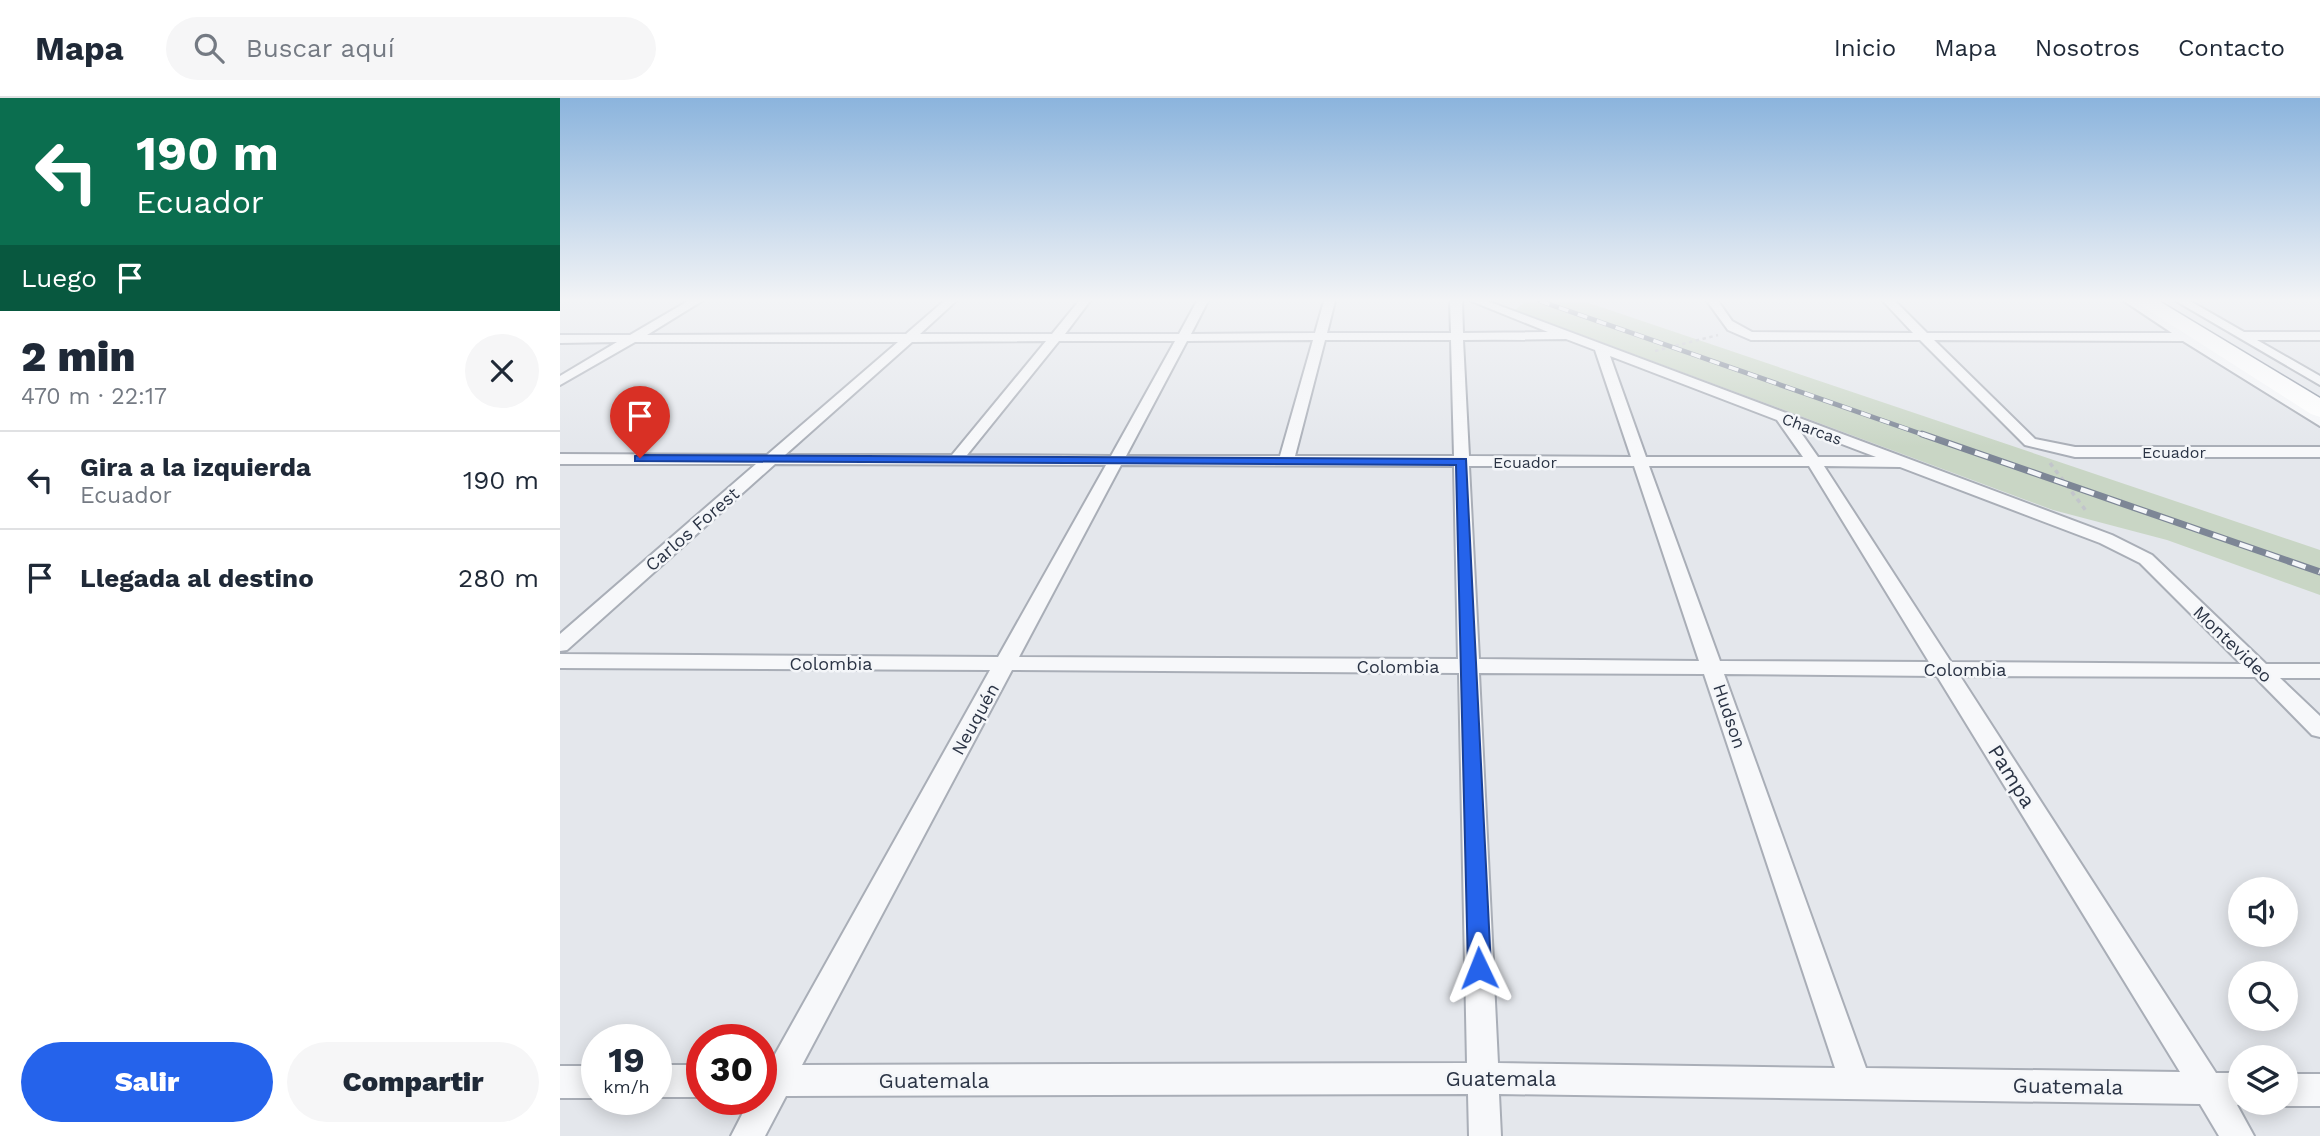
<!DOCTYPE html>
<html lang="es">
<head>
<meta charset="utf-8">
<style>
	:root { --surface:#fff; --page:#f6f6f7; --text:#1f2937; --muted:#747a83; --line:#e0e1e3; --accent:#2563eb }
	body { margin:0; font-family:"Work Sans",sans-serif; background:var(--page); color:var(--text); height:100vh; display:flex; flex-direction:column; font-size:26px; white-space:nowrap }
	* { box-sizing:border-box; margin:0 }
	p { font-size:23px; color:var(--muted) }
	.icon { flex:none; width:38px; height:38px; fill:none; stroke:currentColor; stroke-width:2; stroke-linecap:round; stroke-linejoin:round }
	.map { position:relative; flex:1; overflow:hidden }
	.panel { display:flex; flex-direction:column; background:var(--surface); width:560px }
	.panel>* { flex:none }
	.banner { background:#0b6e4f; color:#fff; overflow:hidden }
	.buttons { position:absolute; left:1668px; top:779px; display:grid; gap:14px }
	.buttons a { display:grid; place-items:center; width:70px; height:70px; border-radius:50%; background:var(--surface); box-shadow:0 4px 18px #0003; font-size:35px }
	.speed { position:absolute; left:21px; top:926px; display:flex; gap:14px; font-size:35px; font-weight:700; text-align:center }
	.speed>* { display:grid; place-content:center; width:91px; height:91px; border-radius:50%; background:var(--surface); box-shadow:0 4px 18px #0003; line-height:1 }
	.speed small { font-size:18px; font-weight:400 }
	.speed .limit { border:10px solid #d22; background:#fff; color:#111 }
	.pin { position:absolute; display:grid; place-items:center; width:60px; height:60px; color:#fff; margin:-72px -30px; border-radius:50% 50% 50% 0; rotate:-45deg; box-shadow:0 0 7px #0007 }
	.pin .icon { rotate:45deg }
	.me { position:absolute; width:77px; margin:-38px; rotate:358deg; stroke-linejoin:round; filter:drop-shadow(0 0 5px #0008) }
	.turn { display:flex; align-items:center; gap:24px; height:147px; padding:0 21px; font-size:32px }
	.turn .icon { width:91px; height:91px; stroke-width:2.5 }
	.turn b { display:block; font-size:49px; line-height:60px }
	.then { display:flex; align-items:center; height:66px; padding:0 21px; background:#0003; gap:14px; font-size:26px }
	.round { display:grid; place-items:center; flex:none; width:74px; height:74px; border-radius:37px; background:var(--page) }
	.headline { display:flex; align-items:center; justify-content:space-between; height:119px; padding:0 21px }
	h1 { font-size:42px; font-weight:800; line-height:52px }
	.cta { display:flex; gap:14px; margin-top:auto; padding:14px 21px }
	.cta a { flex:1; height:80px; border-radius:42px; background:var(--accent); color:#fff; font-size:28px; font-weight:800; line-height:80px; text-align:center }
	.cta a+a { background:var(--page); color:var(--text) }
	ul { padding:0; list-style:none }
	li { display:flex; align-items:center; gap:21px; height:98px; padding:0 21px; border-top:2px solid var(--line) }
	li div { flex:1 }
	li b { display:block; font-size:26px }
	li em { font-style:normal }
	header { display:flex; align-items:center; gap:42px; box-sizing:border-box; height:98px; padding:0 35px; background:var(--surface); border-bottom:2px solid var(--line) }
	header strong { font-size:33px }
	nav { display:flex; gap:38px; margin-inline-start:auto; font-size:24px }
	.search { width:490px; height:63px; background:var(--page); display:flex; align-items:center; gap:18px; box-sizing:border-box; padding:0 24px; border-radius:38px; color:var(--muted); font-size:26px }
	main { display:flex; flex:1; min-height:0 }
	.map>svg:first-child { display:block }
</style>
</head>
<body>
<header>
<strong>Mapa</strong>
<div class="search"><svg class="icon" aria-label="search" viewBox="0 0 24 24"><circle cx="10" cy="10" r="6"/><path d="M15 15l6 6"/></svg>Buscar aquí</div>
<nav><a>Inicio</a><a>Mapa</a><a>Nosotros</a><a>Contacto</a></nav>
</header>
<main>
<section class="panel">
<div class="banner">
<div class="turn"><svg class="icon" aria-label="left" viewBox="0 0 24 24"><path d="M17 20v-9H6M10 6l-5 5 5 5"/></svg><div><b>190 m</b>Ecuador</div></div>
<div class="then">Luego<svg class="icon" aria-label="arrive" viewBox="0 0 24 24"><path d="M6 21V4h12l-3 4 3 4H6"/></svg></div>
</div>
<div class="headline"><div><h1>2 min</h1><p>470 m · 22:17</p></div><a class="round"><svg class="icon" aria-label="close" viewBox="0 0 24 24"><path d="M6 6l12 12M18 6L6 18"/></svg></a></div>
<ul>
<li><svg class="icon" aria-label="left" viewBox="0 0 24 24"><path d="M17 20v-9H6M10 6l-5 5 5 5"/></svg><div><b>Gira a la izquierda</b><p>Ecuador</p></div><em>190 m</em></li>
<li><svg class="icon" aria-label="arrive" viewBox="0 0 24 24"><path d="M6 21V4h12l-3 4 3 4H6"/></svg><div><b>Llegada al destino</b></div><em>280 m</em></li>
</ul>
<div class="cta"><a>Salir</a><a>Compartir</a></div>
</section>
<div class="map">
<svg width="1760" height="1038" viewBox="0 0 1760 1038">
	<rect width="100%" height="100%" fill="#e4e7ec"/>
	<path fill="#c9d6c5" d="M 966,203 L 1023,203 L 1760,452 L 1760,497 L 1607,442 L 1493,412 L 955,212 Z"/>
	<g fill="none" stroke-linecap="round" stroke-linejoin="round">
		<g stroke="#a9aeb7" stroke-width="4">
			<path id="minor" d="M 128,203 L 142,203 L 87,237 L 346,236 L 384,203 L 396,203 L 360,236 L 492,236 L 519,203 L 530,203 L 505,236 L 619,236 L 637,203 L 648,203 L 631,236 L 755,235 L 764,203 L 775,203 L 767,235 L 891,235 L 890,203 L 902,203 L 903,235 L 988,234 L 911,203 L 927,203 L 1552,437 L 1592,457 L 1706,566 L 1760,566 L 1760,580 L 1720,580 L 1760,618 L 1760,639 L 1752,637 L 1695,579 L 1400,578 L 1656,975 L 1680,975 L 1680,1004 L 1685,1004 L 1677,1007 L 1694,1038 L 1659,1038 L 1640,1006 L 939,996 L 941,1038 L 909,1038 L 908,996 L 226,998 L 205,1038 L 171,1038 L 190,1001 L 201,1001 L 201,967 L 209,967 L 430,572 L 0,570 L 0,556 L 438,559 L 546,367 L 215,366 L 7,552 L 0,553 L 0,536 L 196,366 L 0,366 L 0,356 L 207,357 L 338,244 L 75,244 L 0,287 L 0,278 L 57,244 L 0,245 L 0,237 L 70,237 ZM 1006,241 L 1035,252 L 1071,359 L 909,358 L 903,242 ZM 753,242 L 720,358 L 566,358 L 627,243 ZM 765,242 L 891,242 L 894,358 L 735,358 ZM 486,243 L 392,357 L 225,357 L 352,244 ZM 499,243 L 615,243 L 551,358 L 407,357 ZM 1050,258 L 1217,322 L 1243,359 L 1086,359 ZM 1237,329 L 1316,359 L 1258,359 ZM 561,367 L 894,368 L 898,561 L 459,559 ZM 909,368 L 1074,368 L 1139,563 L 919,561 ZM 1089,368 L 1249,368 L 1369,564 L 1160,563 ZM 1264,368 L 1340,369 L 1540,445 L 1580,465 L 1681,566 L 1391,564 ZM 452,572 L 899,575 L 907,965 L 242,967 ZM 919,575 L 1144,576 L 1275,970 L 938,965 ZM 1164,576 L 1377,578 L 1620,974 L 1306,970 Z
				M 1147,203 L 1158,203 L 1172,223 L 1192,234 L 1353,235 L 1323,203 L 1335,203 L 1367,235 L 1612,235 L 1564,203 L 1577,203 L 1760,318 L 1760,328 L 1623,243 L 1374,242 L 1475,341 L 1515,349 L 1760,349 L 1760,359 L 1515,359 L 1465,347 L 1360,242 L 1191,242 L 1168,232 Z
				M 1616,203 L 1630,203 L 1684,234 L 1760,234 L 1760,242 L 1697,242 L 1760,278 L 1760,287 Z
				M 96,967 L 142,967 L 142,999 L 96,999 Z
				M 0,968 L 37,968 L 37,1000 L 0,1000 Z
				M 1726,976 L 1760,976 L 1760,1008 L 1726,1008 L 1718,1004 L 1726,1004 Z"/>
		</g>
		<g stroke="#8b94a3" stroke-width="3">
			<path id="motorway" d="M 1574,203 L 1599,203 L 1760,300 L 1760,319 L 1751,316 Z"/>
		</g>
		<path stroke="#c2c5cb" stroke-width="2.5" stroke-dasharray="3.5 3.5" stroke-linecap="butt" d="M 1095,253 L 1158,237"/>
		<path stroke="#c2c5cb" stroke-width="3.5" stroke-dasharray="4.5 4.5" stroke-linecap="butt" d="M 1490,365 L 1527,414"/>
		<use href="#minor" fill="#f7f8fa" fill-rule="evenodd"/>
		<use href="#motorway" fill="#fff" fill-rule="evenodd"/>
		<g stroke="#7d8696" stroke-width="5">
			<path id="rail-far1" d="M 980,203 L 1367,338"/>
		</g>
		<g stroke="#7d8696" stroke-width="7">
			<path id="rail" d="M 1362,336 L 1760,474"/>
		</g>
		<use href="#rail-far1" stroke="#f4f6f9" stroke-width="3.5" stroke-dasharray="10" stroke-linecap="butt"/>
		<use href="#rail" stroke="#f4f6f9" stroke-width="4.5" stroke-dasharray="14" stroke-linecap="butt"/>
	</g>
	<linearGradient id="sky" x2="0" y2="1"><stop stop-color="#8bb4dd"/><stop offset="0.58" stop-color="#f3f4f6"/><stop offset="1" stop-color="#f3f4f6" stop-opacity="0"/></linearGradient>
	<rect width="1760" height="349" fill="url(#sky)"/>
	<path fill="#2563eb" stroke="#184099" stroke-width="2" d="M 80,357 L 906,361 L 931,870 L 928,878 L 919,881 L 911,878 L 908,870 L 896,367 L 75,363 L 75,358 Z"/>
	<g text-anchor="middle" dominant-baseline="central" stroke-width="5" stroke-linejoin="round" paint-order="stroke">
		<g font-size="16" fill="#2b3445" stroke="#f4f6f9">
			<text transform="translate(1252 331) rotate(21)">Charcas</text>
			<text x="1614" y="354">Ecuador</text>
			<text x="965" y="364">Ecuador</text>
		</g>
		<g font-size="18" fill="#2b3445" stroke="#f4f6f9">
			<text transform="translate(132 431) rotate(-41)">Carlos Forest</text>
			<text transform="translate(1673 546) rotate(44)">Montevideo</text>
			<text x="271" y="565">Colombia</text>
			<text x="838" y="568">Colombia</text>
			<text x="1405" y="571">Colombia</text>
			<text transform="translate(1170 618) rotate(71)">Hudson</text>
			<text transform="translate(415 621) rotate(-61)">Neuquén</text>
		</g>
		<g font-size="21" fill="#2b3445" stroke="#f4f6f9">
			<text transform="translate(1452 678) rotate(58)">Pampa</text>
			<text x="941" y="980">Guatemala</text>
			<text x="374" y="982">Guatemala</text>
			<text transform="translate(1508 988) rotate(1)">Guatemala</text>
		</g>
	</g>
</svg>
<div class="buttons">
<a><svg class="icon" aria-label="sound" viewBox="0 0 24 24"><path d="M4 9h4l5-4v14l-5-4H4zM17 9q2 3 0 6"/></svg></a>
<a><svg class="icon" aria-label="search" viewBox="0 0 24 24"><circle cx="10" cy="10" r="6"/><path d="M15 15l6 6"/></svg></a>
<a><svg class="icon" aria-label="layers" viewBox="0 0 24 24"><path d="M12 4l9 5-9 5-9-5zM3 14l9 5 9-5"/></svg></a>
</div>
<div class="speed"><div>19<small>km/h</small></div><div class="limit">30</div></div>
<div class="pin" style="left:80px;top:360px;background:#d93025"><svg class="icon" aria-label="arrive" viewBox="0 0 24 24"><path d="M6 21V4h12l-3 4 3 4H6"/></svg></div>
<svg class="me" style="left:919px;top:870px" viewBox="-20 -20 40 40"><path d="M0-17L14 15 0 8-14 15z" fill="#2563eb" stroke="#fff" stroke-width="4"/></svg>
</div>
</main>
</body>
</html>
